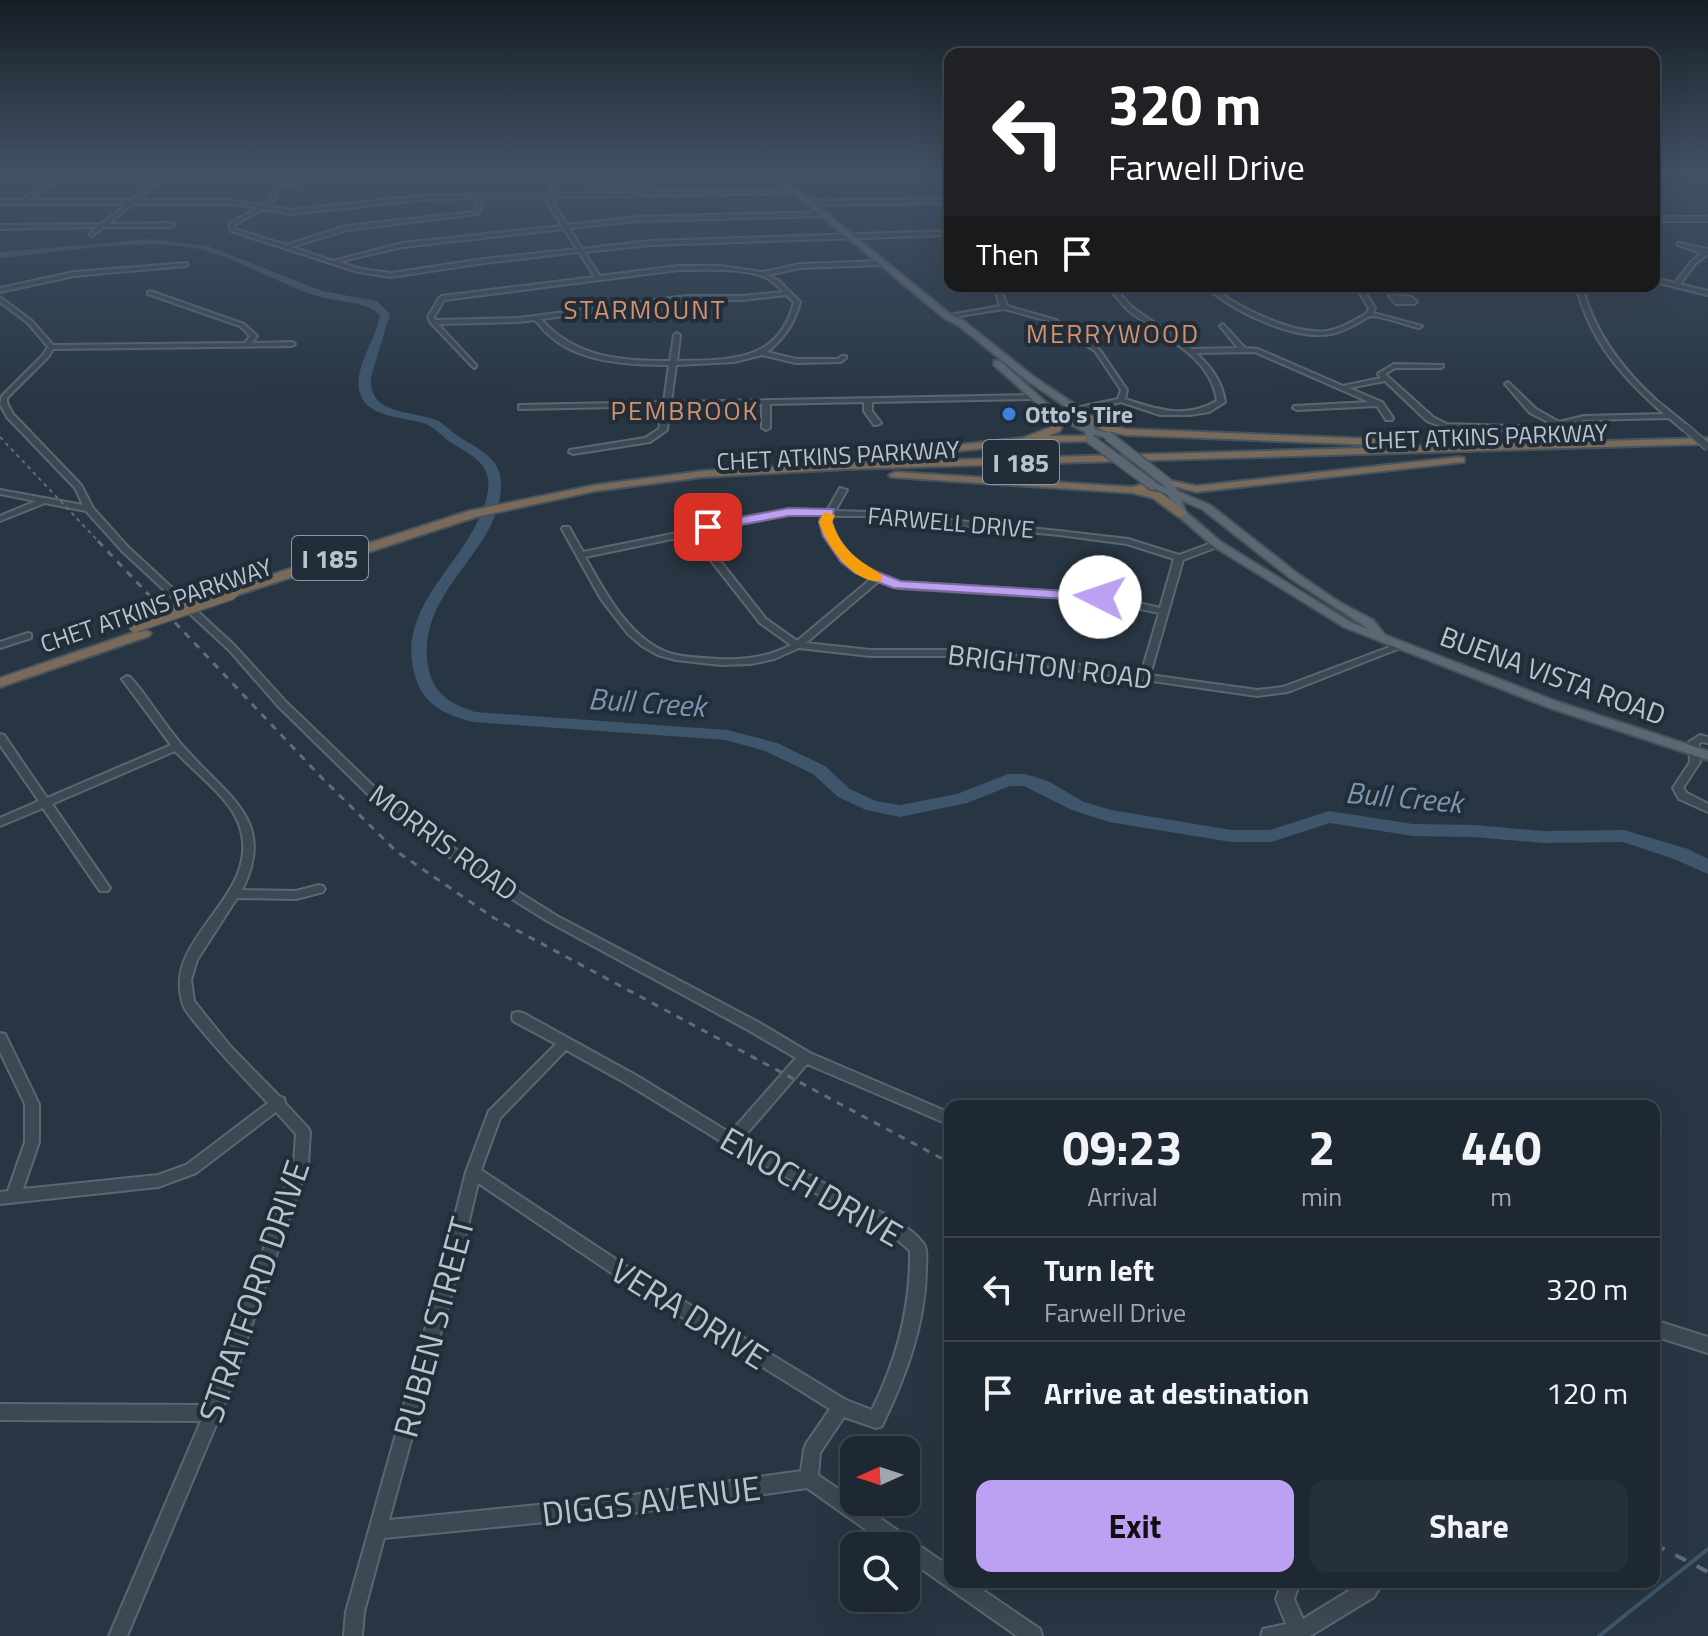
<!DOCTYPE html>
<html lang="en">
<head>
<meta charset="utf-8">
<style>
	:root { --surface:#1e2832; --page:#26303a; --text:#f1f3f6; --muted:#a1a6ac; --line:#3c444d; --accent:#bca0f2 }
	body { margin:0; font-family:"Titillium Web",sans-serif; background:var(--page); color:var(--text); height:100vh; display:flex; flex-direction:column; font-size:30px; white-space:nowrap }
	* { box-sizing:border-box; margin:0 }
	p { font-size:26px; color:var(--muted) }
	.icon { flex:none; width:44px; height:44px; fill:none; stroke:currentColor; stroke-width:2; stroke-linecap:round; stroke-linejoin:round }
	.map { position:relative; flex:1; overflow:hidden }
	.side { position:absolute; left:944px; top:1100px; width:716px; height:488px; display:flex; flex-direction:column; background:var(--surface); border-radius:16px; box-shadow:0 8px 32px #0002,0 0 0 2px var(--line) }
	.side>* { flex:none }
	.top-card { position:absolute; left:944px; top:48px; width:716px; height:244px; border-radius:16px; box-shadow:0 8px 32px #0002,0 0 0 2px var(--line); background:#202124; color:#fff; overflow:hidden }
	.needle { width:52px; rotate:267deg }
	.buttons { position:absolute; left:840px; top:1436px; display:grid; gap:16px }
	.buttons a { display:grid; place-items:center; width:80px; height:80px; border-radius:16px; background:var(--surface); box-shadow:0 8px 32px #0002,0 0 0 2px var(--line); font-size:40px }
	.pin { position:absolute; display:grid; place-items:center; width:68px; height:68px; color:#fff; margin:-34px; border-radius:16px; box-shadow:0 4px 12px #0006 }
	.me { position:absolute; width:88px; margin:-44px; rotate:274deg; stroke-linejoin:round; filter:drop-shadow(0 0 6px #0008) }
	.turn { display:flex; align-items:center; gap:28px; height:168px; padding:0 32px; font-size:36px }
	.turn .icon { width:104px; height:104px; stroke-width:2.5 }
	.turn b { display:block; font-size:56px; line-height:68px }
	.then { display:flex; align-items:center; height:76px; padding:0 32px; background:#0003; gap:16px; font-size:30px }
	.eta { display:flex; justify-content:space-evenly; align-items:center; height:136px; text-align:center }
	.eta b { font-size:48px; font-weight:700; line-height:56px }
	.primary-button { display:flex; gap:16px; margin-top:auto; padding:16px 32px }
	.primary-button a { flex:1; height:92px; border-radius:16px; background:var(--accent); color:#111; font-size:32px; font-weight:700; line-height:92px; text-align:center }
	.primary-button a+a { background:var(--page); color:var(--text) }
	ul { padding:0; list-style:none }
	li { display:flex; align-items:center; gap:24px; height:104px; padding:0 32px; border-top:2px solid var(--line) }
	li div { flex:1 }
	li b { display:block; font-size:30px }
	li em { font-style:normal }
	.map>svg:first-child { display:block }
</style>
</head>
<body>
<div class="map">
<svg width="1708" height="1636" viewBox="0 0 1708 1636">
	<rect width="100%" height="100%" fill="#283643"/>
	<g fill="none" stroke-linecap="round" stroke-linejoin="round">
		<path stroke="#3e556c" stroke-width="4" d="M 1599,1636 L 1708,1549"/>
		<path fill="#3e556c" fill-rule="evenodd" d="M 150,239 L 208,246 L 322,291 L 377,301 L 390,314 L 371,377 C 368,414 407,410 433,419 C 443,422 449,430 458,436 C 476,448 501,457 501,483 C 503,548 422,586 427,658 C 430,691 446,702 475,712 L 727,730 L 777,743 L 825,766 L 850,789 L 876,801 L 900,805 L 957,794 L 1008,774 L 1025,774 L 1048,781 L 1084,802 L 1111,810 L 1231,830 L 1270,830 L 1329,811 L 1413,824 L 1474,825 L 1543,831 L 1624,830 L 1688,849 L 1708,859 L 1708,874 L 1674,859 L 1623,842 L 1543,843 L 1474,837 L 1413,836 L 1330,823 L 1271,842 L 1231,842 L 1109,822 L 1072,810 L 1024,786 L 1010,786 L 967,803 L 900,817 L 866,810 L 838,797 L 813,774 L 765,751 L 726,740 L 473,722 C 446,715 423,705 415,676 C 393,600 477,559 488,490 C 492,463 469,454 450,442 C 442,436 435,428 426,424 C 404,416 365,419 359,390 C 355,366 376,339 380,315 C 362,299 338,303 317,296 C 278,284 242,260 202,250 C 145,236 60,253 0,258 L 0,252 Z"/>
		<g stroke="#5b6670" stroke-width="4">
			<path id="minor" d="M 62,173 L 68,173 L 28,200 L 131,200 L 164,173 L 170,173 L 137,200 L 231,200 L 261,206 L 270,197 L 283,173 L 288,173 L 284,181 L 376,177 L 386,173 L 394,173 L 377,179 L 282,184 L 274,199 L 266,206 L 290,210 L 430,195 L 550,194 L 553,185 L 556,183 L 559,185 L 555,194 L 796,190 L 798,193 L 554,197 L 553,202 L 567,225 L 638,217 L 822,212 L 825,214 L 822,216 L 638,221 L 569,228 L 582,249 L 650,241 L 950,231 L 950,235 L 650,245 L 584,252 L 600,276 L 678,266 L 721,266 L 763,272 L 800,264 L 880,261 L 883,263 L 880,265 L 800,268 L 768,275 L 779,281 L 800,302 C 795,322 783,340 767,352 L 796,359 L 837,359 L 842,356 L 846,356 L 846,358 L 841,362 L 796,363 L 762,355 L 734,362 L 676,365 L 671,402 L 1034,395 L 1038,397 L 1034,399 L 872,402 L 872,411 L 881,423 L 877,425 L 874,425 L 864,411 L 864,402 L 770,404 L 770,428 L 766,430 L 762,428 L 762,404 L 670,406 L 667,430 L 650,442 L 573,454 L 569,452 L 570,450 L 645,438 L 659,429 L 663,406 L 522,409 L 519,409 L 519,405 L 664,402 L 669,365 C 630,365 578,363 548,334 C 543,330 539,324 535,320 L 519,322 L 438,324 L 476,365 L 476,367 L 474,368 L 431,323 L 428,317 L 439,298 L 442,296 L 595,277 L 579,252 L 484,263 L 391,277 L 358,272 L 231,231 L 229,224 L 257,208 L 231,204 L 133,204 L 108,224 L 171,223 L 174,225 L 171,227 L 104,227 L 92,236 L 89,234 L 97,227 L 0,229 L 0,225 L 101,224 L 127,204 L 0,204 L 0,200 L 22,200 ZM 549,197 L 547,202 L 562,226 L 402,243 L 333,261 L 292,247 L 347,230 L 478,214 L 484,198 ZM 479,198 L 474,212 L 346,226 L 286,245 L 235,229 L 234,225 L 263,209 L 290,214 L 430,199 ZM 564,229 L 577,249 L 484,259 L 391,273 L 361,269 L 338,262 L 402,247 ZM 678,270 C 701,270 741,268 762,276 C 771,279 777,285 783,292 L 742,296 L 686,296 L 519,318 L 435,320 L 434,317 L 444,300 ZM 786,295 L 794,302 C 779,363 728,360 677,361 L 680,335 L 677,333 L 674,335 L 670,361 C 621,361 575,358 541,319 L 686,300 L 742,300 Z
				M 950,199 L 950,203 L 809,205 L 806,203 L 809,201 Z
				M 1654,217 L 1708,217 L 1708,221 L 1654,221 Z
				M 1678,243 L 1708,249 L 1708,254 L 1695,264 L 1680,284 L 1708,291 L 1708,295 L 1654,282 L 1654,278 L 1675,283 L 1691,262 L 1702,253 L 1678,245 Z
				M 187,263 L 187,265 L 185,266 L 74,276 L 0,292 L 0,288 L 74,272 Z
				M 994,286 L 1000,286 L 1007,306 L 1056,320 L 1099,349 L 1127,390 L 1125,399 C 1159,410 1184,419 1217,401 C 1211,354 1160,337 1127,309 C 1120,302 1114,293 1106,286 L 1113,286 L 1133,308 L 1192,349 L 1238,348 L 1220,326 L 1223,324 L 1245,348 L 1258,349 L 1343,386 L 1381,378 L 1378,374 L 1379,373 L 1394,364 L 1443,365 L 1443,367 L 1441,368 L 1395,368 L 1385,374 L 1433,417 L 1447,424 L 1541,427 L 1552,424 L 1530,413 L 1506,385 L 1505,384 L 1508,382 L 1536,409 L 1559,422 L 1584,416 L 1664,414 C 1622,377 1590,341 1576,286 L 1582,286 C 1594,332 1621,368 1656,400 C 1667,409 1679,418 1690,428 L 1683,430 L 1669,418 L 1584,420 L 1541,431 L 1446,428 L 1427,421 L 1385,381 L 1349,388 L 1382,402 L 1393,418 L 1392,420 L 1386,420 L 1377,406 L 1297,410 L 1293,408 L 1294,406 L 1369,402 L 1255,352 L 1196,353 C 1211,367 1222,381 1225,402 L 1209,412 L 1190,415 L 1160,415 L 1121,402 L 1078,412 L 1075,412 L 1075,408 L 1118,399 L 1121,390 L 1095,351 L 1052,322 L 1004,309 L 947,318 L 944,316 L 1000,306 Z
				M 1206,286 C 1216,286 1224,296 1232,301 C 1256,315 1299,335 1327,331 C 1341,329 1355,320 1367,313 L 1369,308 L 1355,286 L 1361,286 L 1375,308 L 1373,313 L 1422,326 L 1419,328 C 1410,326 1378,315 1371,316 C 1366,317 1363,320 1360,322 C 1351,327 1341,332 1331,334 C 1295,341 1231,311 1206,286 Z
				M 150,291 L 244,324 L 257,336 L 252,343 L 292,342 L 295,344 L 292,346 L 53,349 L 48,357 L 7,398 L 7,403 L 13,414 L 81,485 L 93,508 L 128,547 L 235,646 L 286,702 L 393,805 L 493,876 L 557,916 L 758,1022 L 810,1053 L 950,1113 L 950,1125 L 807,1064 L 742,1139 C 780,1160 818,1180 856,1200 C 876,1210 910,1225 923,1243 C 928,1249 926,1260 926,1267 C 926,1323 906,1376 882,1426 L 876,1428 L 844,1417 L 820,1453 L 818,1475 L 854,1500 L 854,1502 L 857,1502 L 950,1567 L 950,1582 L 971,1582 L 1040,1629 L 1042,1636 L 1017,1636 L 906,1558 L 906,1546 L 889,1546 L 807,1488 L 626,1514 L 384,1538 L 364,1612 L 362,1636 L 344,1636 L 346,1612 L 438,1284 L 466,1172 L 489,1111 L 556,1044 L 513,1021 L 512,1017 L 513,1013 L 518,1012 L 523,1013 L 639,1077 L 730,1133 L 796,1058 L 748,1030 L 549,922 L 485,882 L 385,811 L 278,706 L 229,650 L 122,551 L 86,511 L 45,503 L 0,521 L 0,516 L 36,501 L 0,494 L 0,490 L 83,505 L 75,488 L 7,417 L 0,404 L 2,396 L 43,355 L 48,347 L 28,323 L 0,302 L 0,297 L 32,321 L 53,345 L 245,343 L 250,336 L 240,326 L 148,294 L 148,292 ZM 566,1050 L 629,1085 L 727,1145 L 890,1233 L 910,1251 C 911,1308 897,1359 872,1410 L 846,1400 L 626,1266 L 481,1170 L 500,1118 ZM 478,1183 L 616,1276 L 830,1409 L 806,1444 L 804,1450 L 801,1471 L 626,1496 L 389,1520 L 454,1284 Z
				M 1392,294 L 1412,297 L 1417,302 L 1414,304 L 1396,304 L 1389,296 Z
				M 840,488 L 847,490 L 835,511 L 869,512 L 1059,531 L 1128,539 L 1179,555 L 1214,542 L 1220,542 L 1220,546 L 1183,560 L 1150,675 L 1257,690 L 1283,687 L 1400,643 L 1406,643 L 1408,645 L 1288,692 L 1257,696 L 977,656 L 870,656 L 799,648 L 774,659 L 751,664 L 721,665 L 676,660 L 658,655 L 642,646 L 628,634 L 601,599 L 562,529 L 563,527 L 569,527 L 583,552 L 687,531 L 691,528 L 695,529 L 789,510 L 827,511 ZM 789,514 L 825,515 L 821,522 C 832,548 847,565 872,578 L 797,641 L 766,619 L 698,533 ZM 833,516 L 869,516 L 1059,535 L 1127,544 L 1174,559 L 1160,608 L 1100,594 L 899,582 L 877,573 L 856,561 L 841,545 L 829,522 ZM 691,535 L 760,623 L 791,645 C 769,657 744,660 719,659 C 702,658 685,658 669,653 C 629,639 605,592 585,557 ZM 879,581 L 898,588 L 1100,600 L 1159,613 L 1141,674 L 977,650 L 870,650 L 806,643 Z
				M 28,633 L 31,634 L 31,638 L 0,648 L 0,642 Z
				M 127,676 L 130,677 L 137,685 C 155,708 170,733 190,754 C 231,799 276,823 242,890 L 296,891 L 319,885 L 323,886 L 325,889 L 323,892 L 296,899 L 237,898 L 197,960 L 191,980 L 194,1001 L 230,1046 L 279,1096 L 284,1098 L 285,1103 L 308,1128 L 310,1132 L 308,1164 L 221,1413 L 127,1636 L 109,1636 L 201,1421 L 0,1420 L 0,1404 L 208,1405 L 294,1164 L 296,1134 L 276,1112 L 196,1173 L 158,1187 L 0,1204 L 0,1192 L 8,1191 L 25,1142 L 25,1104 L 0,1052 L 0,1033 L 5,1034 L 39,1104 L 39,1142 L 23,1189 L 158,1175 L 186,1165 L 268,1103 C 244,1078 220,1053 198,1026 C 192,1018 184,1011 182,1001 C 163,935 265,895 239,824 C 229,797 194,772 175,751 L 52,804 L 108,885 L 110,888 L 108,891 L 100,891 L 43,808 L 0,826 L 0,818 L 39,801 L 0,745 L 0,734 L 4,735 L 47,798 L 171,745 L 122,679 Z
				M 1700,735 L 1708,737 L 1708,743 L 1702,742 L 1699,743 L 1700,762 L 1683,788 L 1687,793 L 1708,804 L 1708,812 L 1679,799 L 1673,788 L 1690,762 L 1689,742 Z
				M 1654,1320 L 1708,1337 L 1708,1353 L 1654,1336 Z
				M 1282,1582 L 1300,1582 L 1294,1599 L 1303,1619 L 1363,1582 L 1383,1582 L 1374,1597 L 1310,1636 L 1261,1636 L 1263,1629 L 1286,1624 L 1276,1599 Z"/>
		</g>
		<g stroke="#46515c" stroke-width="4">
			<path id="major" d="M 770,173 L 777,173 L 950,314 L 965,322 L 1034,377 L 1092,416 L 1094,429 L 1111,434 L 1111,438 L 1094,435 L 1093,441 L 1087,441 L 1085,432 L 1044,410 L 994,365 L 994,361 L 1000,361 L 1050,406 L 1085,425 L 1084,419 L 1028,381 L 959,326 L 944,318 Z
				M 1168,480 L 1172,481 L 1177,491 L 1210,505 L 1298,574 L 1339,602 L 1373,620 L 1385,635 L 1558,702 L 1708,751 L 1708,760 L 1550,708 L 1344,627 L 1213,546 L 1177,515 L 1168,495 L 1147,485 L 1152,482 L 1165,487 L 1163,483 ZM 1181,500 L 1202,509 L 1290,578 L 1369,629 L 1352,623 L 1221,542 L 1186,512 Z"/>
		</g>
		<g stroke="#47535e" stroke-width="4">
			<path id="highway" d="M 1046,406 L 1050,407 L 1063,424 L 1060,431 L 1048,436 L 1090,436 L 1094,437 L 1094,441 L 1044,442 L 1039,439 L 1025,444 L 890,458 L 884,455 L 890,452 L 1023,438 L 1051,427 L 1053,424 L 1041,409 Z
				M 1089,415 L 1111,426 L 1127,429 L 1374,439 L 1379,442 L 1374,445 L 1127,435 L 1104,431 L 1085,420 L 1084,418 Z
				M 1708,438 L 1708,444 L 847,469 L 703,477 L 595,491 L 476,517 L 237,595 L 232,596 L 226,592 L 227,589 L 469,511 L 595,485 L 703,471 L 847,463 Z
				M 1460,457 L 1464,458 L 1464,462 L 1196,492 L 1162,483 L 1168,480 L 1196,486 Z
				M 895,472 L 1132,487 L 1152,482 L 1158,485 L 1147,490 L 1161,493 L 1187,513 L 1181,517 L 1177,516 L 1153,498 L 1133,493 L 891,477 L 889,475 Z
				M 144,629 L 151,633 L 149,636 L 0,687 L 0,678 Z"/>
		</g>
		<use href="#minor" fill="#3c4853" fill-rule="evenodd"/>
		<use href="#major" fill="#5b6773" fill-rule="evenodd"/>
		<use href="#highway" fill="#796a5a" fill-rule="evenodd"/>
		<path stroke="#5f6c7a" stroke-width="2" stroke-dasharray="4 4" stroke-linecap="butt" d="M 0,437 L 100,543"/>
		<path stroke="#5f6c7a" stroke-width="3" stroke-dasharray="7 7" stroke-linecap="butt" d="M 98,541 L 321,777 L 396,851 L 494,918 L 950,1163"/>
		<path stroke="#5f6c7a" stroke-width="4" stroke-dasharray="12 12" stroke-linecap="butt" d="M 1654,1544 L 1708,1572"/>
		<g stroke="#5b6670" stroke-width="10" stroke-linecap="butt">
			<path id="minor-bridge" d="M 1686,428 L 1708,447"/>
		</g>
		<g stroke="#46515c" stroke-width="12" stroke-linecap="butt">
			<path id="major-bridge" d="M 1108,436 L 1168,483
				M 1090,439 L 1152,485"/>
		</g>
		<g stroke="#47535e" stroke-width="17" stroke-linecap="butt">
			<path id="highway-bridge" d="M 135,625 L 232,592"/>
		</g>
		<use href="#minor-bridge" stroke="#3c4853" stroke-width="7"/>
		<use href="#major-bridge" stroke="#5b6773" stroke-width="9"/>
		<use href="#highway-bridge" stroke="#796a5a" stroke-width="14"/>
	</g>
	<linearGradient id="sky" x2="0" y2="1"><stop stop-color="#161e25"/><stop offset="0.43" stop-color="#425266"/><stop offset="1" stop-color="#425266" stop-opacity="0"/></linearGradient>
	<rect width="1708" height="402" fill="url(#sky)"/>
	<path fill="#bca0f2" stroke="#7a689d" stroke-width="2" d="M 789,508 L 834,509 L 832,522 L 837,536 L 851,556 L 865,567 L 901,581 L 1100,593 L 1107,597 L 1100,601 L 893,588 L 855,573 L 841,562 L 823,536 L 819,522 L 821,516 L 789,516 L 708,531 L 701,527 L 708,523 Z"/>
	<path fill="#f59e0b" d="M 824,512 L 835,515 L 832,522 C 842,550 858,560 882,575 L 882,581 C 854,585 826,545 819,522 Z"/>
	<circle fill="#3f7fe0" stroke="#212d39" stroke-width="3" cx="1009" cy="414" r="8"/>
	<g text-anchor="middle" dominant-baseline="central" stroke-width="8" stroke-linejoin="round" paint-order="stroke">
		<g font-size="24" font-weight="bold" fill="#bac3cd" stroke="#212d39" text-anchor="start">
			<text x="1025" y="414">Otto's Tire</text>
		</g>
		<g font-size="24" fill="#bac3cd" stroke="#212d39">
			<text transform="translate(1486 436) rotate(-2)">CHET ATKINS PARKWAY</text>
			<text transform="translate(838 455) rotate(-3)">CHET ATKINS PARKWAY</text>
			<text transform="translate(951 522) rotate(5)">FARWELL DRIVE</text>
			<text transform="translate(156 605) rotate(-19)">CHET ATKINS PARKWAY</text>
		</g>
		<g font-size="26" letter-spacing="2" fill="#d5906c" stroke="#212d39">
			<text x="645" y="309">STARMOUNT</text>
			<text x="1113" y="333">MERRYWOOD</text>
			<text x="685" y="410">PEMBROOK</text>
		</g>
		<g fill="#212d39" stroke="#8c96a1" stroke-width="2">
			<rect x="983" y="440" width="76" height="44" rx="6"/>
			<rect x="292" y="536" width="76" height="44" rx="6"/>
		</g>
		<g font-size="26" font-weight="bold" fill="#bac3cd">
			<text x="1021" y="462">I 185</text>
			<text x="330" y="558">I 185</text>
		</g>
		<g font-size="28" fill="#bac3cd" stroke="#212d39">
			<text transform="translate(1050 666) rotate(7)">BRIGHTON ROAD</text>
			<text transform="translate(1553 675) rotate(20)">BUENA VISTA ROAD</text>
			<text transform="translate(444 842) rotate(36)">MORRIS ROAD</text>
		</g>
		<g font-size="30" font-style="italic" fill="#7b96ae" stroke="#212d39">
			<text transform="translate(647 702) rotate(4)">Bull Creek</text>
			<text transform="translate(1404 797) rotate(5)">Bull Creek</text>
		</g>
		<g font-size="34" fill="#bac3cd" stroke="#212d39">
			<text transform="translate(812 1186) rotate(30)">ENOCH DRIVE</text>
			<text transform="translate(253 1291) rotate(-71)">STRATFORD DRIVE</text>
			<text transform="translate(690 1313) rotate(32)">VERA DRIVE</text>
			<text transform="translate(433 1327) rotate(-75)">RUBEN STREET</text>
			<text transform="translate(651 1500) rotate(-7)">DIGGS AVENUE</text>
		</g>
	</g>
</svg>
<div class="buttons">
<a><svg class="needle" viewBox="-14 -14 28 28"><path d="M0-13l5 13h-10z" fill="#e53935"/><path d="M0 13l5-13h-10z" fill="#a1a6ac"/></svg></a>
<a><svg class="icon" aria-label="search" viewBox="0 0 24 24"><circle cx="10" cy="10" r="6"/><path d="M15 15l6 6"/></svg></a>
</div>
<div class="pin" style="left:708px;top:527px;background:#d93025"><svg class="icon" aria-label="arrive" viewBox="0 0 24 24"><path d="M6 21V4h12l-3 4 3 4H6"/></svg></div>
<svg class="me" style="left:1100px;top:597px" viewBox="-20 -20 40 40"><circle r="19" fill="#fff"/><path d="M0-13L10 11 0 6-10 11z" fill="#bca0f2"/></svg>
<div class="top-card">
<div class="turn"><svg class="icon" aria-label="left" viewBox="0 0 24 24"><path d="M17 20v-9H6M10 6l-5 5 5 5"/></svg><div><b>320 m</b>Farwell Drive</div></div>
<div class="then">Then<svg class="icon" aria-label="arrive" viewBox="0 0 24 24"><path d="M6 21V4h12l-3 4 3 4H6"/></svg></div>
</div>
<section class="side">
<div class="eta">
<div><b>09:23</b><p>Arrival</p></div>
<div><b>2</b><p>min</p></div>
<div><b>440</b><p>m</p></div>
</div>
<ul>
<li><svg class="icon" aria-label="left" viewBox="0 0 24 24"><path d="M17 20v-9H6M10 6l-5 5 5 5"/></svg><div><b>Turn left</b><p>Farwell Drive</p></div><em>320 m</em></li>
<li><svg class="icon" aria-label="arrive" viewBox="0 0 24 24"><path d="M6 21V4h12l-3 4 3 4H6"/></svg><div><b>Arrive at destination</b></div><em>120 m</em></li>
</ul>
<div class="primary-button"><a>Exit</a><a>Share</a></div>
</section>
</div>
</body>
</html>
